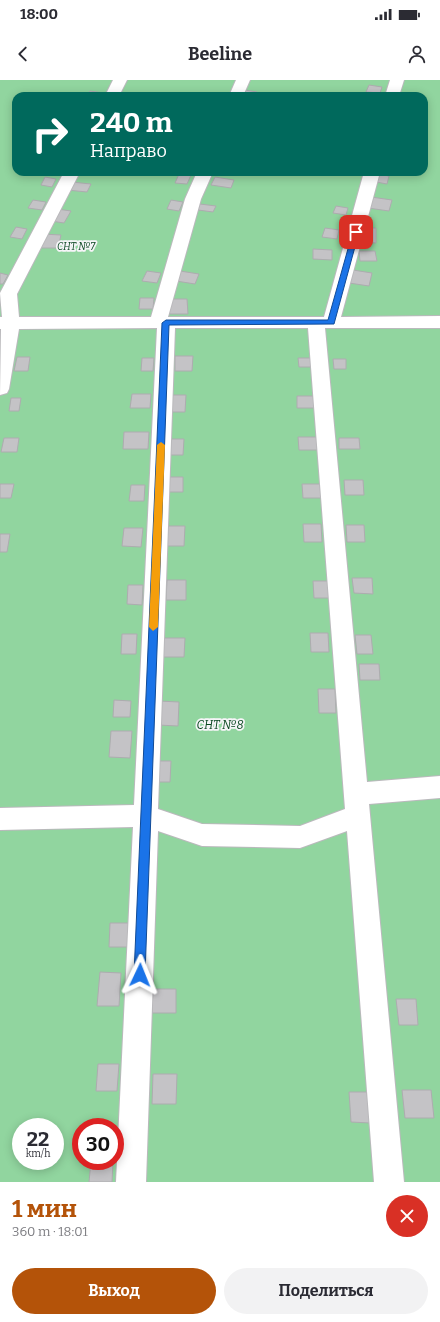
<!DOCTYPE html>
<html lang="ru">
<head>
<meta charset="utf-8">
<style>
	:root { --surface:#fff; --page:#f2f2f3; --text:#2b2b33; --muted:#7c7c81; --accent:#b45309 }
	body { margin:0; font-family:Bitter,serif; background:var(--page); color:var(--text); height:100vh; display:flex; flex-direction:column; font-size:15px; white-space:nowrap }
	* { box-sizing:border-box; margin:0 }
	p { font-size:13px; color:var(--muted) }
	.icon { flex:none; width:22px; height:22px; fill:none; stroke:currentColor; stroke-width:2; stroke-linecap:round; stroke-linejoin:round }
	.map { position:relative; height:1102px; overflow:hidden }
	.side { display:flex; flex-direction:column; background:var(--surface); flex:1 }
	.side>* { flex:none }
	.top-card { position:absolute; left:12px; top:12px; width:416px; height:84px; border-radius:12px; box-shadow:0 2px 10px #0003; background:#00695c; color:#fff; overflow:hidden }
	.speed { position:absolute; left:12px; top:1038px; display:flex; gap:8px; font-size:20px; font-weight:700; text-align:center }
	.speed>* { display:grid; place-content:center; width:52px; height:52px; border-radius:50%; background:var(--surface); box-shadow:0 2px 10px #0003; line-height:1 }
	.speed small { font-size:10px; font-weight:400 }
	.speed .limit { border:6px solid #d22; background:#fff; color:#111 }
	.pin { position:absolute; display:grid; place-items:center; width:34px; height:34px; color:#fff; margin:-17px; border-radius:8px; box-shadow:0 2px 6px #0006 }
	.me { position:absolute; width:44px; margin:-22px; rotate:2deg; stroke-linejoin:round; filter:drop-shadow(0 0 3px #0008) }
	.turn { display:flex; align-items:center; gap:14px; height:84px; padding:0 12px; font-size:18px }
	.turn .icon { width:52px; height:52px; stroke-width:2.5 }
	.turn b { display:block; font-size:28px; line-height:34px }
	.round { display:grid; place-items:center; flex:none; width:42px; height:42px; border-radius:21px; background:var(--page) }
	.headline { display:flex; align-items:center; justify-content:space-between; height:68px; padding:0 12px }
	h1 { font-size:24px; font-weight:700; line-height:30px; color:var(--accent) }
	.cta { display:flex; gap:8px; margin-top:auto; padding:8px 12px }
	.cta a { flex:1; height:46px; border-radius:24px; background:var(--accent); color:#fff; font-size:16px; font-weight:700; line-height:46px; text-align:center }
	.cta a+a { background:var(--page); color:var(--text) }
	.status { display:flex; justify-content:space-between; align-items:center; height:28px; padding:0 20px; background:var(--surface); direction:ltr }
	.status svg { height:11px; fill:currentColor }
	header { display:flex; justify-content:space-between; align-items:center; height:52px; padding:0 12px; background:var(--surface); font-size:18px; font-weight:700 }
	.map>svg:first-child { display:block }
</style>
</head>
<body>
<div class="status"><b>18:00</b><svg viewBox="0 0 49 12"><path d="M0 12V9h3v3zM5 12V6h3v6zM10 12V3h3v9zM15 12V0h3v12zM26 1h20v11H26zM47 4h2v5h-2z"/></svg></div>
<header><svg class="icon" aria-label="back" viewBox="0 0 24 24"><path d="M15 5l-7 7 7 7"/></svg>Beeline<svg class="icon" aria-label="person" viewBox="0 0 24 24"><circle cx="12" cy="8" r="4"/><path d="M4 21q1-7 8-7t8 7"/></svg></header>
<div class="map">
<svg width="440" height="1102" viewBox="0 0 440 1102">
	<rect width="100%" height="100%" fill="#f6f5f8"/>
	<path fill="#91d59f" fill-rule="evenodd" d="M 0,0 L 440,0 L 440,1102 L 0,1102 ZM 16,16 L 424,16 L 424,92 L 16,92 ZM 21,1047 L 55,1047 L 55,1081 L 21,1081 ZM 81,1047 L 115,1047 L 115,1081 L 81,1081 Z"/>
	<path fill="#c4c3c6" stroke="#adacaf" d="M 369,5 L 382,7 L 380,13 L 366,12 Z
		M 245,10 L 257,12 L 255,16 L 242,16 Z
		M 90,11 L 103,13 L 102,16 L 87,16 Z
		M 179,94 L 191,95 L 187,104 L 175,103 Z
		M 378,94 L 389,96 L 387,104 L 376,102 Z
		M 45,97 L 56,99 L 52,107 L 41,105 Z
		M 215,97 L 234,100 L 231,108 L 211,105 Z
		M 71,102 L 91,104 L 87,112 L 67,110 Z
		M 371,117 L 392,120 L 389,131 L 368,128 Z
		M 33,120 L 46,122 L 42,130 L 28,128 Z
		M 171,120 L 183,122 L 179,131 L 167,129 Z
		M 200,124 L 216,126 L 213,132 L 198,130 Z
		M 336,126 L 348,128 L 346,135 L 333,133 Z
		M 57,129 L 71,131 L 64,143 L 51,141 Z
		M 16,147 L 27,149 L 22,159 L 10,157 Z
		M 325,148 L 339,150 L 337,159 L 322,157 Z
		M 362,148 L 376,148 L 376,163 L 363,162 Z
		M 42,154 L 61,155 L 58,168 L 39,168 Z
		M 313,169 L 332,170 L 332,180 L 313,179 Z
		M 359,171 L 375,171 L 377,181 L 360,181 Z
		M 353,190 L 372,193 L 369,206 L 349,203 Z
		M 147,191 L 161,193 L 157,203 L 142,201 Z
		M 180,191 L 199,194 L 195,204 L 176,201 Z
		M 0,193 L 8,195 L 3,204 L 0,204 Z
		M 140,218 L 154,218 L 153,229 L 139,229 Z
		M 168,219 L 187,219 L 188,234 L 169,234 Z
		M 175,276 L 193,276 L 192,291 L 175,291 Z
		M 17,277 L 30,277 L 28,291 L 14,291 Z
		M 142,278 L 154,278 L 153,291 L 141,291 Z
		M 298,278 L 311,278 L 311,287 L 299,287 Z
		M 333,279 L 346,279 L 346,289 L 334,289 Z
		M 132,314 L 151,314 L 150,328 L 130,328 Z
		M 172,315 L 186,315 L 185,332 L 171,332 Z
		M 297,316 L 314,316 L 314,328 L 297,328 Z
		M 11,318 L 21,318 L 19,331 L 9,331 Z
		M 124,352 L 149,352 L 148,369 L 123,369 Z
		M 298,357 L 317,357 L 318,370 L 299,370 Z
		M 4,358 L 19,358 L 17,372 L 1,372 Z
		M 339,358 L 359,358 L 360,369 L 339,369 Z
		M 168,359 L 184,359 L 183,375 L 168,375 Z
		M 168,397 L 183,397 L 183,412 L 167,412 Z
		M 344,400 L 363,400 L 364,415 L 345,415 Z
		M 0,404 L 14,404 L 11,418 L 0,418 Z
		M 302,404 L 320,404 L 321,418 L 303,418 Z
		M 131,405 L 145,405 L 144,421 L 129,421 Z
		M 303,444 L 321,444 L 322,462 L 304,462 Z
		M 346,445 L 364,445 L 365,462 L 347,462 Z
		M 164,446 L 185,446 L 184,466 L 163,466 Z
		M 124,448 L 143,448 L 141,467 L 122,466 Z
		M 0,454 L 10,454 L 7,472 L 0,472 Z
		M 352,498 L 372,498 L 373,514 L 354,513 Z
		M 167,500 L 186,500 L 186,520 L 166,520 Z
		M 313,501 L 330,501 L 331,518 L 314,518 Z
		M 128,505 L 143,505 L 142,525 L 127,524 Z
		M 310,553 L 328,553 L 329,572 L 311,572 Z
		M 122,554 L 137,554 L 136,574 L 121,574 Z
		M 355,555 L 371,555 L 373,574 L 357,574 Z
		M 163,558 L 185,558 L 184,577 L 162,577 Z
		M 359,584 L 379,584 L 380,600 L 360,600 Z
		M 318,609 L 335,609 L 336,633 L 319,633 Z
		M 114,620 L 131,621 L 130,637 L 113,637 Z
		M 159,621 L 179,622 L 178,646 L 158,645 Z
		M 111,651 L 132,651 L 130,678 L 109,677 Z
		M 156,681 L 171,681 L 170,702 L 155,702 Z
		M 110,843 L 132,843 L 131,867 L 109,867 Z
		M 100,892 L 121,893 L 119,926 L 97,926 Z
		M 153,909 L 176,909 L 176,933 L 152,933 Z
		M 396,919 L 416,919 L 418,945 L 399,945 Z
		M 98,984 L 119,984 L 117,1011 L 96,1011 Z
		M 153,994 L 177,994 L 176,1024 L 152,1024 Z
		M 402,1010 L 431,1010 L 434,1038 L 405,1038 Z
		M 349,1012 L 367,1012 L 370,1043 L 351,1042 Z
		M 91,1081 L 113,1081 L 112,1102 L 89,1102 Z"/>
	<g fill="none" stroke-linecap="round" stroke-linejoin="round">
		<g stroke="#bab9bc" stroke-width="2">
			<path id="minor" d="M 113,0 L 127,0 L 119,16 L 105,16 Z
				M 236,0 L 250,0 L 243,16 L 229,16 Z
				M 390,0 L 404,0 L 399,16 L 385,16 Z
				M 64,92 L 80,92 L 17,214 L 19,237 L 151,237 L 185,119 L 197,92 L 213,92 L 201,119 L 168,237 L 324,237 L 364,92 L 380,92 L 341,237 L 440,236 L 440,248 L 325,248 L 367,702 L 440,696 L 440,718 L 369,724 L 404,1102 L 374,1102 L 347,751 L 300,768 L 202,766 L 158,751 L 146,1102 L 116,1102 L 133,747 L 0,750 L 0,728 L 134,725 L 157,248 L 19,249 L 9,309 L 7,313 L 0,315 L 1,249 L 0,249 L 0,237 L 2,237 L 0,213 ZM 175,248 L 308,248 L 345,729 L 300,746 L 202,744 L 158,729 Z"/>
		</g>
		<use href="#minor" fill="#fff" fill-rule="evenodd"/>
	</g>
	<path fill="#1a73e8" stroke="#114b97" d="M 353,151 L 359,152 L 334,244 L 169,245 L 145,895 L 143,899 L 140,901 L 136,899 L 134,895 L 162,243 L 166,240 L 328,240 Z"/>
	<path fill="#f59e0b" d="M 161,362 L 165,365 L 158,547 L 153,551 L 149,547 L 157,365 Z"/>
	<g text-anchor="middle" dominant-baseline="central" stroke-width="3.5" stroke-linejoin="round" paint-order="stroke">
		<g font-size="10" font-style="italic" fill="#07461e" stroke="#f6f5f8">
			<text x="76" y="167">СНТ №7</text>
		</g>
		<g font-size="12" font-style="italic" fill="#07461e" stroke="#f6f5f8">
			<text x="220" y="645">СНТ №8</text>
		</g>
	</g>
</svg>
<div class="speed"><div>22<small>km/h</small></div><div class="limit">30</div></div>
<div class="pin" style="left:356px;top:152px;background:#d93025"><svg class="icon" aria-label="arrive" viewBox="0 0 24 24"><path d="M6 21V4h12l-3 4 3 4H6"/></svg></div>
<svg class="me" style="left:140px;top:895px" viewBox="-20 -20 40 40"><path d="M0-17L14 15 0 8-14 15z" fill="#1a73e8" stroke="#fff" stroke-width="4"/></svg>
<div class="top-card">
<div class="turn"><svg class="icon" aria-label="right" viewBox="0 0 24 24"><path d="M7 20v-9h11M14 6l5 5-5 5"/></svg><div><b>240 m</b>Направо</div></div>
</div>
</div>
<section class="side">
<div class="headline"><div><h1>1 мин</h1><p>360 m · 18:01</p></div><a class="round" style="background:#d93025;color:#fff"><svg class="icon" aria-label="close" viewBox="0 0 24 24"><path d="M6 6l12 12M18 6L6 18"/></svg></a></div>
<div class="cta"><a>Выход</a><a>Поделиться</a></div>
</section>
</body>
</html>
